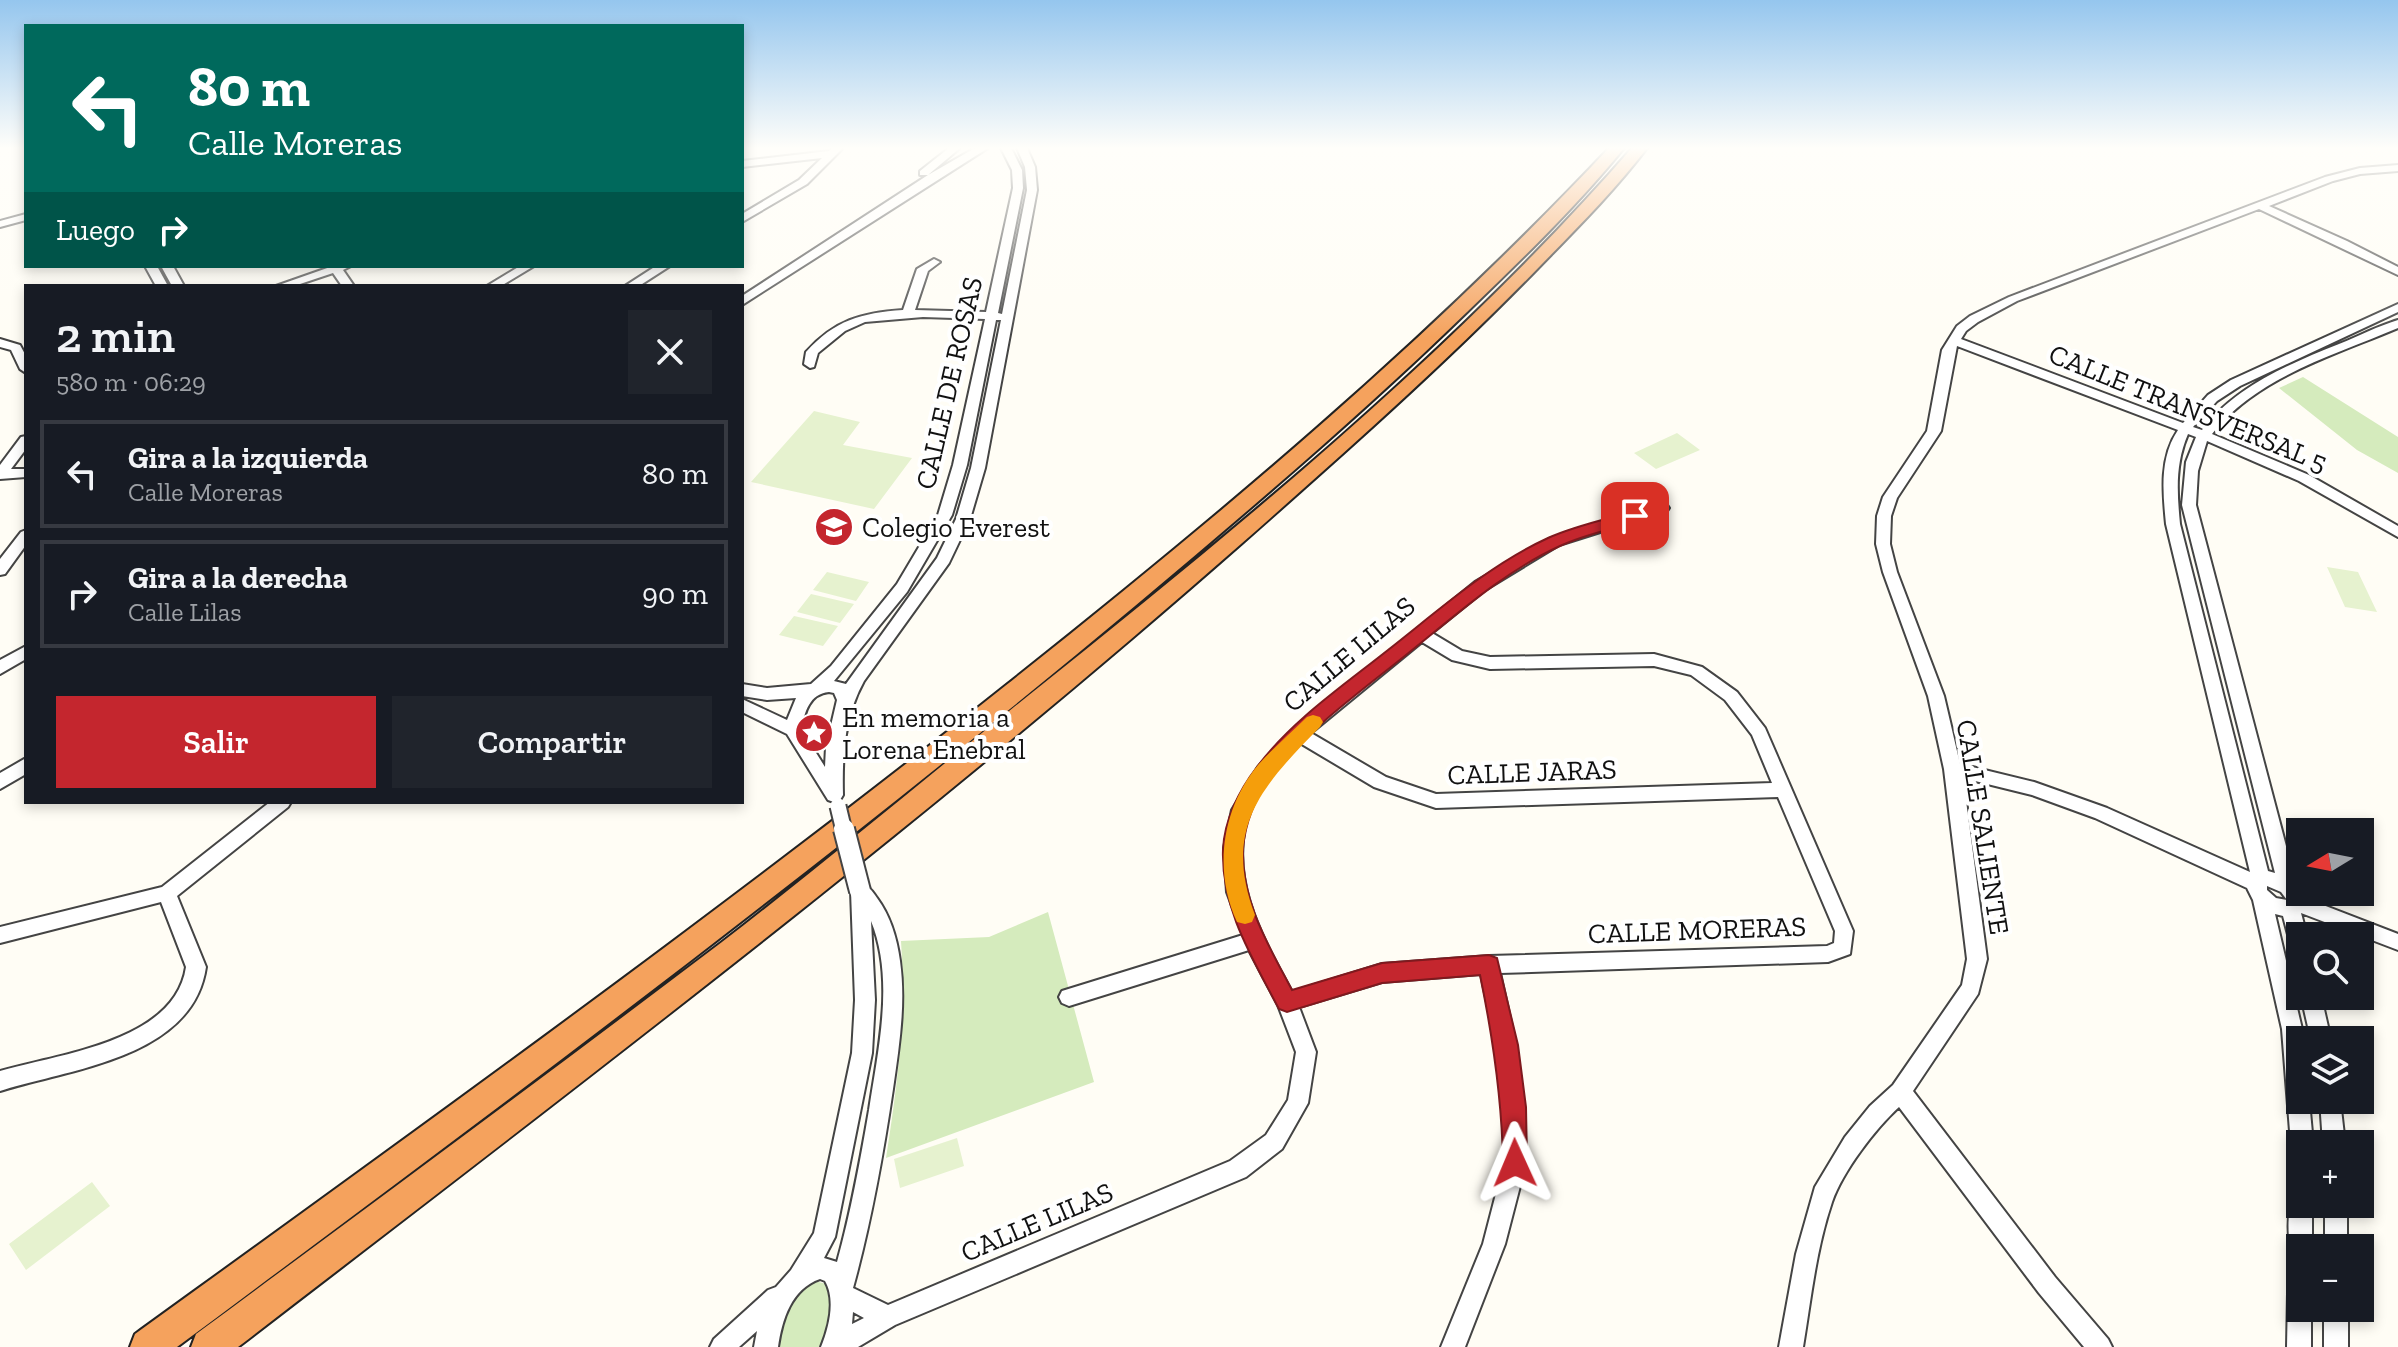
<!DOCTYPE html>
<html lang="es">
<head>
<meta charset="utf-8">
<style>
	:root { --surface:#171b24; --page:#20242c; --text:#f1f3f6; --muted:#9ea1a6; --line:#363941; --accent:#c4262e }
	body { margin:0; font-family:"Zilla Slab",serif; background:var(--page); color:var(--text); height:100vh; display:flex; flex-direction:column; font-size:30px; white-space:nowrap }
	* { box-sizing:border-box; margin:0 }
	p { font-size:26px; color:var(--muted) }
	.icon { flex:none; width:44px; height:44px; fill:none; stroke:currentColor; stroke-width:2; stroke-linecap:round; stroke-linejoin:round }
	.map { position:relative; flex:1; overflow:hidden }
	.side { position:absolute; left:24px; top:284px; width:720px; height:520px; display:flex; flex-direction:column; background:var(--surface); border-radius:0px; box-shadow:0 4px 12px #0003 }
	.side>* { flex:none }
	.banner { position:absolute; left:24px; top:24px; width:720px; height:244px; border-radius:0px; box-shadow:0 4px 12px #0003; background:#00695c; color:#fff; overflow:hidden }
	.needle { width:52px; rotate:260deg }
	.tools { position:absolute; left:2286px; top:818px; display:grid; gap:16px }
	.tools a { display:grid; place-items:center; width:88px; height:88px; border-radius:0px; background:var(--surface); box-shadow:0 4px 12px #0003; font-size:40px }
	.pin { position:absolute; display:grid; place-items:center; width:68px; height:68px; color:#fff; margin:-34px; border-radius:16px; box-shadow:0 4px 12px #0006 }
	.me { position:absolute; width:88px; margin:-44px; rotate:359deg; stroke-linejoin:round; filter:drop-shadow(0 0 6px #0008) }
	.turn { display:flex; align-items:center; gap:28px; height:168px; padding:0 32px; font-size:36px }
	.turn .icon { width:104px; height:104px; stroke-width:2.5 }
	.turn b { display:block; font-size:56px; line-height:68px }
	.then { display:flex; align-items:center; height:76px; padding:0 32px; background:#0003; gap:16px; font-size:30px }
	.round { display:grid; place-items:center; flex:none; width:84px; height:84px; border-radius:0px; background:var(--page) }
	.headline { display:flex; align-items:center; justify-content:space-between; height:136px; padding:0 32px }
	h1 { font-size:48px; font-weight:600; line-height:60px }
	.cta { display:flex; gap:16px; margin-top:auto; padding:16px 32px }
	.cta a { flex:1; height:92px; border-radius:0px; background:var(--accent); color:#fff; font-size:32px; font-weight:600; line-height:92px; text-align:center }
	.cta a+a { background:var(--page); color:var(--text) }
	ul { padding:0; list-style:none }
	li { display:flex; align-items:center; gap:24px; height:108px; margin:0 16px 12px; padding:0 16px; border:4px solid var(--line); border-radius:0px }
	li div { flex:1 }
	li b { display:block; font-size:30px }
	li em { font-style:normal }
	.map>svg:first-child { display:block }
</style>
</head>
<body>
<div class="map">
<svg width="2398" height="1347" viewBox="0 0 2398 1347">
	<rect width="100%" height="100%" fill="#fffdf5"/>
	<path fill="#d5ebbd" d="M 2303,377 L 2398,437 L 2398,473 L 2357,450 L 2279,388 Z
		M 1048,912 L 1094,1082 L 886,1158 C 898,1081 906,1019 901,941 L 989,937 Z
		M 812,1280 L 826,1284 C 836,1306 829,1326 821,1347 L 776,1347 L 792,1297 Z"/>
	<path fill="#e6f2cf" d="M 814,411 L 860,422 L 843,445 L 912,458 L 874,509 L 751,482 Z
		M 1677,433 L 1700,450 L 1656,469 L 1634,453 Z
		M 2327,567 L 2358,572 L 2377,612 L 2345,607 Z
		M 827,572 L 869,582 L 856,601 L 813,590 Z
		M 811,594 L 854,604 L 840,623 L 797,612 Z
		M 794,616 L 838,626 L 823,646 L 779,635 Z
		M 957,1138 L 964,1166 L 900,1188 L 894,1159 Z
		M 92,1182 L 110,1206 L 26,1270 L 9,1244 Z"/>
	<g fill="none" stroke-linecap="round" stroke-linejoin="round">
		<g stroke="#444" stroke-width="4">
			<path id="minor" d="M 832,148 L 843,148 L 807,184 L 742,222 L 742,214 L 799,180 L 822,158 L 742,167 L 742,161 L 829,151 Z
				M 949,148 L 960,148 L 928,175 L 920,175 L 920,171 Z
				M 975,148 L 988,148 L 742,305 L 742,296 L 928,175 Z
				M 1001,148 L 1011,148 L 1022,170 L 1023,188 L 998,313 L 1002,314 L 1027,190 L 1025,167 L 1017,148 L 1027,148 L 1035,167 L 1037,190 L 985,468 L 970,519 L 949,563 L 864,681 C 844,717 842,755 843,795 L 840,800 L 834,802 L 828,800 L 787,734 L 742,712 L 742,699 L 787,720 L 796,698 L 767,700 L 742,696 L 742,684 L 767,688 L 811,684 L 831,666 L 897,584 L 938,515 L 953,465 L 985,319 L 923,317 L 865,322 L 845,331 L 818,353 L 814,367 L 810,368 L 804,364 L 806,352 C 835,320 861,313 903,310 L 917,269 L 934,259 L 940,262 L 928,271 L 915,310 L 986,312 L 1013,188 L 1012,170 ZM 996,320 L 1001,320 L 971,468 L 956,519 L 937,558 L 846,684 L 834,681 L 907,592 L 952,515 L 967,465 ZM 829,692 L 834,693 L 837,700 L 826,747 L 825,767 L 801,729 C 805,712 809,694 829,692 Z
				M 2398,165 L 2398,171 L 2360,174 L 2333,181 L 2269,206 L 2347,241 L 2398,267 L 2398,275 L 2259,209 L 2017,301 L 1978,322 L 1966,331 L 1961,339 L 2183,423 L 2208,395 L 2231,380 L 2398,304 L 2398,312 L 2240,386 L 2217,401 L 2193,427 L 2202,430 C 2236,386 2289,364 2339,344 C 2359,336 2378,326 2398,320 L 2398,328 C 2335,355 2256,377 2212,434 L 2309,475 L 2398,526 L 2398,537 L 2299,481 L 2207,441 L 2198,471 L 2196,505 L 2296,884 L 2305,898 L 2398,934 L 2398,950 L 2301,913 L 2307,936 L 2300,936 L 2300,955 L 2293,953 L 2283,916 L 2275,914 L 2302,1029 L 2300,1100 L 2309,1100 L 2313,1144 L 2300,1144 L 2300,1154 L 2294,1151 L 2291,1144 L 2282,1029 L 2253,900 L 2247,888 L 2095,818 L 2032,795 L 1963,778 L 1987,959 L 1978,994 L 1913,1091 L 2055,1277 L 2108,1339 L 2112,1347 L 2084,1347 L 2039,1293 L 1899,1107 C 1875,1129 1843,1171 1832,1202 C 1816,1249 1811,1299 1803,1347 L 1779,1347 L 1796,1254 L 1815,1187 L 1845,1137 L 1870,1106 L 1893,1085 L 1962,985 L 1967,959 L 1944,769 L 1928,696 L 1883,572 L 1876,544 L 1877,516 L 1883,497 L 1927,431 L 1942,350 L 1957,326 L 1970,316 L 2009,297 L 2325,177 L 2360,168 ZM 1957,346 L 2178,430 C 2159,458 2163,493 2166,524 L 2250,872 L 2107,808 L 2034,782 L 1960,764 L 1944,696 L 1897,572 L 1890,544 L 1891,516 L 1897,498 L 1941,431 ZM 2188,434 L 2196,437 L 2186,462 L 2182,505 L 2275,873 L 2268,871 L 2180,524 C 2177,492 2175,464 2188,434 ZM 2267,886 L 2281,892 L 2287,900 L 2276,898 L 2267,890 Z
				M 26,214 L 26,220 L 0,227 L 0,221 Z
				M 145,266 L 157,266 L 168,286 L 156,286 Z
				M 161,266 L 173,266 L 184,286 L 172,286 Z
				M 333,266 L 351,266 L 343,270 L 354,286 L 342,286 L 333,273 L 294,286 L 276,286 Z
				M 520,266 L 534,266 L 501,286 L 487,286 Z
				M 656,266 L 670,266 L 639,286 L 625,286 Z
				M 0,339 L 20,345 L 26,356 L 26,373 L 20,369 L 11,350 L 0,347 Z
				M 26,436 L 26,449 L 11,469 L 26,469 L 26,477 L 0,479 L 0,465 L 21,437 Z
				M 1662,503 L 1667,505 L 1669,508 L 1667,511 L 1559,545 L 1485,590 L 1432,633 L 1462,651 L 1490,657 L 1654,654 L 1702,667 L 1737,692 L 1765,728 L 1853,931 L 1850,954 L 1828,962 L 1500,973 L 1516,1045 L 1524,1107 L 1526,1163 L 1505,1244 L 1465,1347 L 1441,1347 L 1483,1244 L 1504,1163 L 1504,1107 L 1496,1045 L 1481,974 L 1382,982 L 1299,1007 L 1316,1052 L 1308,1103 L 1282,1149 L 1246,1177 L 895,1325 L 858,1347 L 821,1347 C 829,1327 836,1300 825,1281 L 820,1279 C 791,1289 782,1320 778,1347 L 754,1347 L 757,1331 L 739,1347 L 710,1347 L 714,1339 L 768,1290 L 776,1287 L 791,1270 L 814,1233 L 852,1053 L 855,1000 L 851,891 L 853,885 C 865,881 871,889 877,898 C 891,917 897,939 900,961 C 906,1004 899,1047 893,1089 C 883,1156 871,1223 853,1288 L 888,1305 L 1230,1161 L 1266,1135 L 1288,1100 L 1296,1052 L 1278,1005 L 1249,950 L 1069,1006 L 1062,1003 L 1059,997 L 1062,991 L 1243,935 L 1227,892 L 1224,848 L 1232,810 L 1258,767 L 1293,730 L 1475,582 L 1549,539 ZM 1422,642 L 1452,660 L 1490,669 L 1654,666 L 1691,675 L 1725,700 L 1752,735 L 1772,783 L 1436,794 L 1386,777 L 1311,733 ZM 1300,743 L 1374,787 L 1436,808 L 1778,797 L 1835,931 L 1834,943 L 1827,946 L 1489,956 L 1382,964 L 1292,992 C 1262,937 1227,877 1249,812 C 1259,786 1282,764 1300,743 ZM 871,921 C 895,979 878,1050 869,1110 C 860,1162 851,1212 837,1262 L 824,1258 L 835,1237 L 872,1053 L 875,1000 ZM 853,1312 L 864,1318 L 852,1324 Z
				M 26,530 L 26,545 L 5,574 L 0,575 L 0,559 L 21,532 Z
				M 26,646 L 26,659 L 0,674 L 0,660 Z
				M 26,758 L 26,774 L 0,789 L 0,773 Z
				M 270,802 L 291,802 L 288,807 L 177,896 L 206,967 C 193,1058 69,1069 0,1091 L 0,1071 C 58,1054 175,1042 186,967 L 161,902 L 0,943 L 0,927 L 162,887 Z
				M 2301,996 L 2321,996 L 2331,1040 L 2311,1040 Z
				M 2320,1100 L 2340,1100 L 2345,1144 L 2323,1144 Z
				M 2300,1193 L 2300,1204 L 2312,1204 L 2312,1248 L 2300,1248 L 2300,1259 L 2293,1256 C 2287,1241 2287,1212 2293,1196 Z
				M 2325,1204 L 2347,1204 L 2347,1248 L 2325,1248 Z
				M 2300,1281 L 2300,1308 L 2311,1308 L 2311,1347 L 2287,1347 L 2288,1293 L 2292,1285 Z
				M 2324,1308 L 2348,1308 L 2348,1347 L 2324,1347 Z"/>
		</g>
		<g stroke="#222" stroke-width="4">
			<path id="highway" d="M 1609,148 L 1624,148 C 1577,206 1521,260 1467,312 C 1361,415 1248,511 1135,606 C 825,865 501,1106 177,1347 L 130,1347 L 135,1334 C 428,1122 722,911 1005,686 C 1217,518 1424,345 1609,148 Z
				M 1632,148 L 1647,148 C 1615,190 1578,227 1541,265 C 1446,363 1343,454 1241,544 C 919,827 577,1086 238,1347 L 191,1347 L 196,1334 C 372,1204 548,1074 722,942 C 826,862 927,777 1029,695 C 1238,528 1456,350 1632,148 Z"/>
		</g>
		<use href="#minor" fill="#fff" fill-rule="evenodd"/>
		<use href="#highway" fill="#f5a25d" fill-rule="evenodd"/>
		<g stroke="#444" stroke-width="19" stroke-linecap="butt">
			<path id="minor-bridge-far1" d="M 838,806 L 844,831"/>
		</g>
		<g stroke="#444" stroke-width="24" stroke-linecap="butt">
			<path id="minor-bridge" d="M 844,829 L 860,891"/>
		</g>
		<use href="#minor-bridge-far1" stroke="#fff" stroke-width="15"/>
		<use href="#minor-bridge" stroke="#fff" stroke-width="20"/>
	</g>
	<linearGradient id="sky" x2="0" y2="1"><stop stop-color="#95c6ee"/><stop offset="0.44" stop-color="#fffefa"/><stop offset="1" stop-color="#fffefa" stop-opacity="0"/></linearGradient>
	<rect width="2398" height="337" fill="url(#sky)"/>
	<path fill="#c4262e" stroke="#7f191e" stroke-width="2" d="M 1635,511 L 1641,513 L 1641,520 C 1614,529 1585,534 1560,546 C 1503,572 1455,616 1406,655 C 1360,692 1308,729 1271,776 C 1256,797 1245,823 1243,849 C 1241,901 1269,946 1292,990 L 1382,963 L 1489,955 L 1497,958 L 1518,1045 L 1526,1107 L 1527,1163 L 1524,1172 L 1515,1175 L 1507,1172 L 1503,1163 C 1502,1099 1493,1038 1480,975 L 1382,983 L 1287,1012 L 1279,1009 C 1253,959 1221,909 1223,850 C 1224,821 1239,790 1257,767 C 1291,721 1344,685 1388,650 C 1439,610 1489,565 1548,538 C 1574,526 1607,519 1635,511 Z"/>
	<path fill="#f59e0b" d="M 1313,715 L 1320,717 L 1323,722 L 1320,727 C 1262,786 1222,828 1255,915 L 1252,922 L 1245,924 L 1237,922 C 1213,871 1222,808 1258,765 C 1273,748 1291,733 1307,717 Z"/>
	<defs>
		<g id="school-disc" transform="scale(2)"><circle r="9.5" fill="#c4262e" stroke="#fff"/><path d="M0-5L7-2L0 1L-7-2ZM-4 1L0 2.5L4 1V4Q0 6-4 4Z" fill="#fff"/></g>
		<g id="sight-disc" transform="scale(2)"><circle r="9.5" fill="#c4262e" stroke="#fff"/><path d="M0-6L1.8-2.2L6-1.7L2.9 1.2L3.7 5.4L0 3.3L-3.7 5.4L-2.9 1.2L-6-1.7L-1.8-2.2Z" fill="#fff"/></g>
	</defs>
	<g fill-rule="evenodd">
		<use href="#school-disc" x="834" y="527"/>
		<use href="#sight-disc" x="814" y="733"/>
	</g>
	<g text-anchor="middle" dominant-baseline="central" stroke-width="8" stroke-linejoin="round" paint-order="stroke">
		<g font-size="28" fill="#111" stroke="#fff">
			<text transform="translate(949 383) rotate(-77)">CALLE DE ROSAS</text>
			<text transform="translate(2188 408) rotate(22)">CALLE TRANSVERSAL 5</text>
			<text transform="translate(1349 654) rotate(-40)">CALLE LILAS</text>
			<text transform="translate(1532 772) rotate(-2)">CALLE JARAS</text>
			<text transform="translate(1983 827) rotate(81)">CALLE SALIENTE</text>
			<text transform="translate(1697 930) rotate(-2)">CALLE MORERAS</text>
			<text transform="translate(1037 1222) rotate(-23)">CALLE LILAS</text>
		</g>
		<g font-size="28" fill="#111" stroke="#fff" text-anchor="start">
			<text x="862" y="527">Colegio Everest</text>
			<text x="842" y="717">En memoria a<tspan x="842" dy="32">Lorena Enebral</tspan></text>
		</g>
	</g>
</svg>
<div class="tools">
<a><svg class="needle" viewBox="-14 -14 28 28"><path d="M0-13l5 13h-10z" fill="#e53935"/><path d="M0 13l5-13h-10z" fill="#9ea1a6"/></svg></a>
<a><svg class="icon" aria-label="search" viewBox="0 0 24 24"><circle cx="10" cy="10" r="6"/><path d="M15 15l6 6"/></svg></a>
<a><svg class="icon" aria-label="layers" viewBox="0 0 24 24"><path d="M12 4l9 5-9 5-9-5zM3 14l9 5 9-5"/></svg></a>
<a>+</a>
<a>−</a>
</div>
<div class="pin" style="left:1635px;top:516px;background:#d93025"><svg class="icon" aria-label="arrive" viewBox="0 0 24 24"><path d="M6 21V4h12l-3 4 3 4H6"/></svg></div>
<svg class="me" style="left:1515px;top:1163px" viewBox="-20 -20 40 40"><path d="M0-17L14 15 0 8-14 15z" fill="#c4262e" stroke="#fff" stroke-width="4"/></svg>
<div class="banner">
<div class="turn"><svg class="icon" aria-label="left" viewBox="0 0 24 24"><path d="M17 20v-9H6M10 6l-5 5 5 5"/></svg><div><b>80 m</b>Calle Moreras</div></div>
<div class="then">Luego<svg class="icon" aria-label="right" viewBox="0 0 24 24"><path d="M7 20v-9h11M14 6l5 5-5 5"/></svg></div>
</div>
<section class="side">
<div class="headline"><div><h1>2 min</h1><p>580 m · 06:29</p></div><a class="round"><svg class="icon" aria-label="close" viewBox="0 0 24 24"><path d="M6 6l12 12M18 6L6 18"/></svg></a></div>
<ul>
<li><svg class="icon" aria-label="left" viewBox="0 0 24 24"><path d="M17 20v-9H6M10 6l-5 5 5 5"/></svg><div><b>Gira a la izquierda</b><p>Calle Moreras</p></div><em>80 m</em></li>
<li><svg class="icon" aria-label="right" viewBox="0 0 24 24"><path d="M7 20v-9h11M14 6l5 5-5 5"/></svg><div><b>Gira a la derecha</b><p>Calle Lilas</p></div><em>90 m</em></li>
</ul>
<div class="cta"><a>Salir</a><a>Compartir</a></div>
</section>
</div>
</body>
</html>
